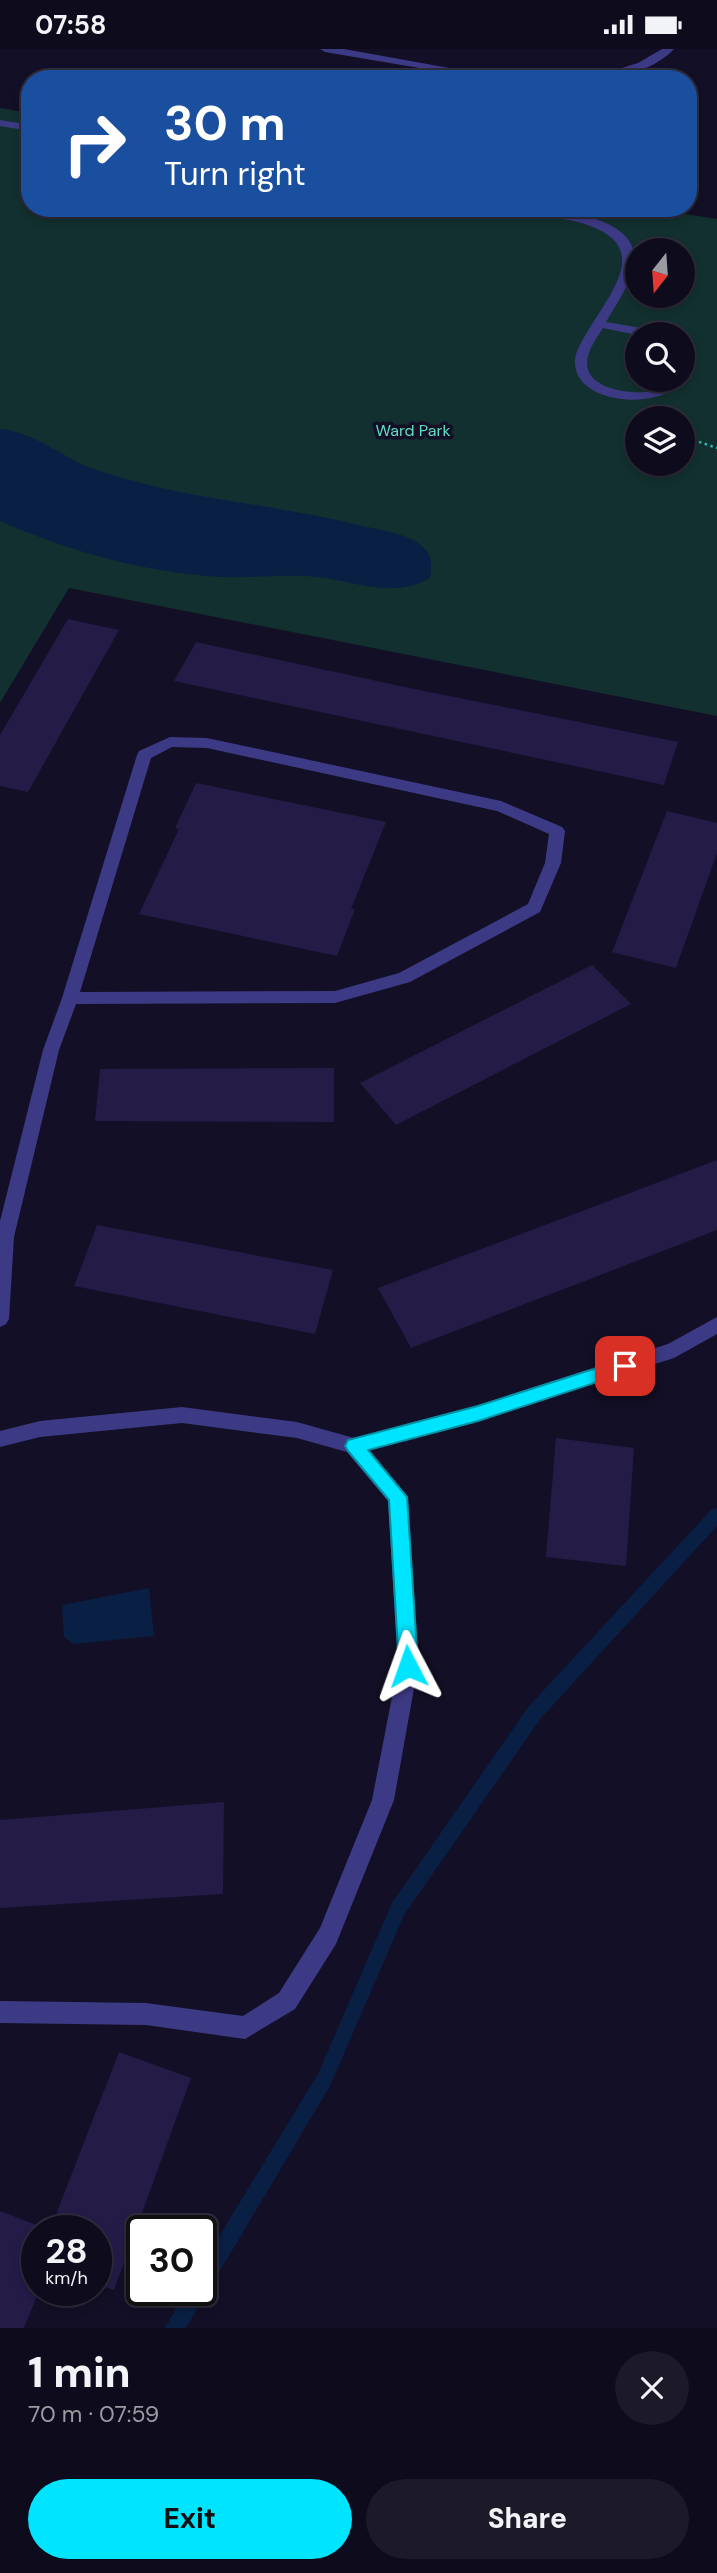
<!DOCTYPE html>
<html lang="en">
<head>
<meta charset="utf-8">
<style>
	:root { --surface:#0e0b1c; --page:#1c1929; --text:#f1f3f6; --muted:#9b9ba3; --line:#2e2b3b; --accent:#00e5ff }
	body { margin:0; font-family:"DM Sans",sans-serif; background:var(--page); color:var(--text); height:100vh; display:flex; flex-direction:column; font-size:26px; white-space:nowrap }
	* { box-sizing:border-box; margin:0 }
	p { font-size:23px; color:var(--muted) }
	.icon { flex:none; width:38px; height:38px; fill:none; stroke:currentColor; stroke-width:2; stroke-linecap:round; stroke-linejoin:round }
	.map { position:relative; height:2279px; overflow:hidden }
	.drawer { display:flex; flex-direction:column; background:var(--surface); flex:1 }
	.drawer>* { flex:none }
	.guide { position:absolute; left:21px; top:21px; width:676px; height:147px; border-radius:28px; box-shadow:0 4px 10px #0003,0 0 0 2px var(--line); background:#1a4fa0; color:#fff; overflow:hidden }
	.needle { width:46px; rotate:197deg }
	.controls { position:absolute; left:625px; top:189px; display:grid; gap:14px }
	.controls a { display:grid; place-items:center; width:70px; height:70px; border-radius:50%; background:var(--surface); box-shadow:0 4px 10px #0003,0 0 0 2px var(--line); font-size:35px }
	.speed { position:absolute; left:21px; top:2166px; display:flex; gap:14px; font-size:35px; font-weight:700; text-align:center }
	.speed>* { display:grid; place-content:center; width:91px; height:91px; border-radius:50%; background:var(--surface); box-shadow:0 4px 10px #0003,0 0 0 2px var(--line); line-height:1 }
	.speed small { font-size:18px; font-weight:400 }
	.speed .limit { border:4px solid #111; border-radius:10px; background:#fff; color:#111 }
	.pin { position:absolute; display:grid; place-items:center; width:60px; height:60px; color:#fff; margin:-30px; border-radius:14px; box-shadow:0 4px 10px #0006 }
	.me { position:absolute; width:77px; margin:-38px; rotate:356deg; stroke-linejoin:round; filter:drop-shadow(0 0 5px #0008) }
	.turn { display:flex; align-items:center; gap:24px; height:147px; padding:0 28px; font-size:32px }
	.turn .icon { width:91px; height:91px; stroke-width:2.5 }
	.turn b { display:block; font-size:49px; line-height:60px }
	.round { display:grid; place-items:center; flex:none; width:74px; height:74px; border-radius:37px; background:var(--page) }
	.summary { display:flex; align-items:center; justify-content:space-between; height:119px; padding:0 28px }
	h1 { font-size:42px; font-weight:800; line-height:52px }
	.primary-button { display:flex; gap:14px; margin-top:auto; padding:14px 28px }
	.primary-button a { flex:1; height:80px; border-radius:42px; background:var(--accent); color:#111; font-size:28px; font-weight:800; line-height:80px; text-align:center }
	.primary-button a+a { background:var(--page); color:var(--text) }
	.status { display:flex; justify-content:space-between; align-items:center; height:49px; padding:0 35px; background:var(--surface); direction:ltr }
	.status svg { height:19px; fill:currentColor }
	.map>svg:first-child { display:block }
</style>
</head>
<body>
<div class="status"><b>07:58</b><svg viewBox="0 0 49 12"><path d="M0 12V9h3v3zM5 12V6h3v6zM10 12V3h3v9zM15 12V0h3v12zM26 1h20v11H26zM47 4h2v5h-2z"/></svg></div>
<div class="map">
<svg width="717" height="2279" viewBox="0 0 717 2279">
	<rect width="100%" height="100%" fill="#130f26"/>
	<path fill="#12302f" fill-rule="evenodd" d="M 0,59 L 30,64 L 30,159 L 646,159 L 717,170 L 717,667 L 69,539 L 0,654 ZM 637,201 L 682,201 L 682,247 L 637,247 ZM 637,285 L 682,285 L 682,331 L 637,331 ZM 637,369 L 682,369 L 682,415 L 637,415 Z"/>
	<path fill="#0a1f44" d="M 0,380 C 36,383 63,410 97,421 C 177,449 264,454 346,473 C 367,479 393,481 413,491 C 431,501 433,509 430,529 C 390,552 349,529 306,527 C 278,526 249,529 221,528 C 143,523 71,503 0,472 Z
		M 149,1539 L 154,1587 L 73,1595 L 64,1588 L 62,1556 Z"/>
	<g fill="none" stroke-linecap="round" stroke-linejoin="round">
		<path fill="#0a1f44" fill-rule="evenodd" d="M 717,1459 L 717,1477 L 541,1669 L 404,1866 L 330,2037 L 186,2279 L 165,2279 L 186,2242 L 201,2242 L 201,2217 L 318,2025 L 392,1854 L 529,1657 L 711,1461 Z"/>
	</g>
	<path fill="#241b47" d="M 68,570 L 119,581 L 28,743 L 0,737 L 0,686 Z
		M 196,593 L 419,641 L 678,693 L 664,736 L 174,632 Z
		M 196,734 L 386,773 L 351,860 L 355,860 L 337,907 L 139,865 L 179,780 L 175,779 Z
		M 667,762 L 717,774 L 717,804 L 676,919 L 612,903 Z
		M 592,916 L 631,955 L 396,1076 L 360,1034 Z
		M 334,1019 L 334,1073 L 95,1072 L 100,1020 Z
		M 717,1111 L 717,1181 L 411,1299 L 378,1239 Z
		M 97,1176 L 333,1221 L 315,1285 L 74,1237 Z
		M 556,1389 L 634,1399 L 626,1517 L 546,1508 Z
		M 224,1753 L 223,1845 L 0,1859 L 0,1771 Z
		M 119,2003 L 191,2029 L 114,2241 L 96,2235 L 96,2182 L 37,2182 L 39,2242 L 24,2279 L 0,2279 L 0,2162 L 50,2181 Z"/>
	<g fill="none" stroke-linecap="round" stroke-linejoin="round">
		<path stroke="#2fb8b0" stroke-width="2.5" stroke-dasharray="2.5 3.5" stroke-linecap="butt" d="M 682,387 L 717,399"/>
		<path fill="#3d3a85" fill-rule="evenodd" d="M 0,71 L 30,76 L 30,82 L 0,77 Z
			M 519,159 C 551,159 641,166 634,214 C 631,235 617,254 606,273 L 654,281 L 660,285 L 637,286 L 603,279 C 596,290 587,302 587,315 C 588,341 633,346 652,342 C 663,340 672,331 682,331 L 682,294 L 686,295 C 717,367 561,368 576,305 C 596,255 668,198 578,173 C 560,168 533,169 519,159 Z
			M 717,1268 L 717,1285 L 674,1309 L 478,1372 L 354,1405 L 297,1389 L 182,1374 L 40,1388 L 0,1398 L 0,1382 L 40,1372 L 182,1358 L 297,1373 L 354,1389 L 478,1356 L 668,1295 Z"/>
		<path fill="#3d3a85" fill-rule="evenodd" d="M 320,0 L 344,0 L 510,30 L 484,30 L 325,3 Z
			M 662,0 L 674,0 C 652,23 616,30 586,30 L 638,14 Z
			M 170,688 L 207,689 L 501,752 L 562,778 L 565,782 L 561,814 L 540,863 L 410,933 L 335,954 L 76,955 L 59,1001 L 14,1188 L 9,1270 L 6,1275 L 0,1278 L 0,1172 L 43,1001 L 62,949 L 137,706 L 139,702 ZM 172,698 L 207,699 L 497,762 L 549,785 L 545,814 L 528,855 L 399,924 L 335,942 L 80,943 L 151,709 Z
			M 354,1389 L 361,1391 L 408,1449 L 418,1617 L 394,1751 L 336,1895 L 295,1960 L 245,1990 L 146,1976 L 0,1974 L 0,1952 L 146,1954 L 243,1967 L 279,1944 L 320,1879 L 372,1751 L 398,1617 L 388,1452 L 347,1403 L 344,1397 L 347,1391 Z"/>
	</g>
	<path fill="#00e5ff" stroke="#0095a6" stroke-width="2" d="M 625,1310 L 631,1312 L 633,1317 L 631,1322 L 478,1372 L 368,1401 L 407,1448 L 418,1617 L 415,1624 L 408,1626 L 402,1624 L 399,1617 L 389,1451 L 348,1402 L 345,1397 L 348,1391 L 478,1357 Z"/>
	<g text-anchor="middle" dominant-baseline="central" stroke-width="7" stroke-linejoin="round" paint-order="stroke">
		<g font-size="16" fill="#5fe0c0" stroke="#130f26">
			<text x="413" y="381">Ward Park</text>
		</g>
	</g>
</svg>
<div class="controls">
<a><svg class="needle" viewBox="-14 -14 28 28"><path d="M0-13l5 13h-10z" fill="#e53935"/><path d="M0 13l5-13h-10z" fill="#9b9ba3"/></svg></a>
<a><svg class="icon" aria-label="search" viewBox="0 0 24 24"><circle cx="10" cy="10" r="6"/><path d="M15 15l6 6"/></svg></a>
<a><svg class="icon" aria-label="layers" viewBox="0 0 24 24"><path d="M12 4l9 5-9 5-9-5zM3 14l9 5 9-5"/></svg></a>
</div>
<div class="speed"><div>28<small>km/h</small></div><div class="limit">30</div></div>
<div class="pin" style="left:625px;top:1317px;background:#d93025"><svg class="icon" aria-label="arrive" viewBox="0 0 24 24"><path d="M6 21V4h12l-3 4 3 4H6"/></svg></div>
<svg class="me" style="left:408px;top:1617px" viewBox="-20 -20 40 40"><path d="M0-17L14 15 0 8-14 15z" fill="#00e5ff" stroke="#fff" stroke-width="4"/></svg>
<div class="guide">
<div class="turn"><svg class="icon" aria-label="right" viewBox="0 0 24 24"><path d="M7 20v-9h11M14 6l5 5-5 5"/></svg><div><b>30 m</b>Turn right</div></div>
</div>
</div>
<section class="drawer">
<div class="summary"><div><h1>1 min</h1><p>70 m · 07:59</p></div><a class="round"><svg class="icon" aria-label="close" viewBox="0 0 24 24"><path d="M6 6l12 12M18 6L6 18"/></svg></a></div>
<div class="primary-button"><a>Exit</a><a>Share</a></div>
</section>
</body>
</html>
